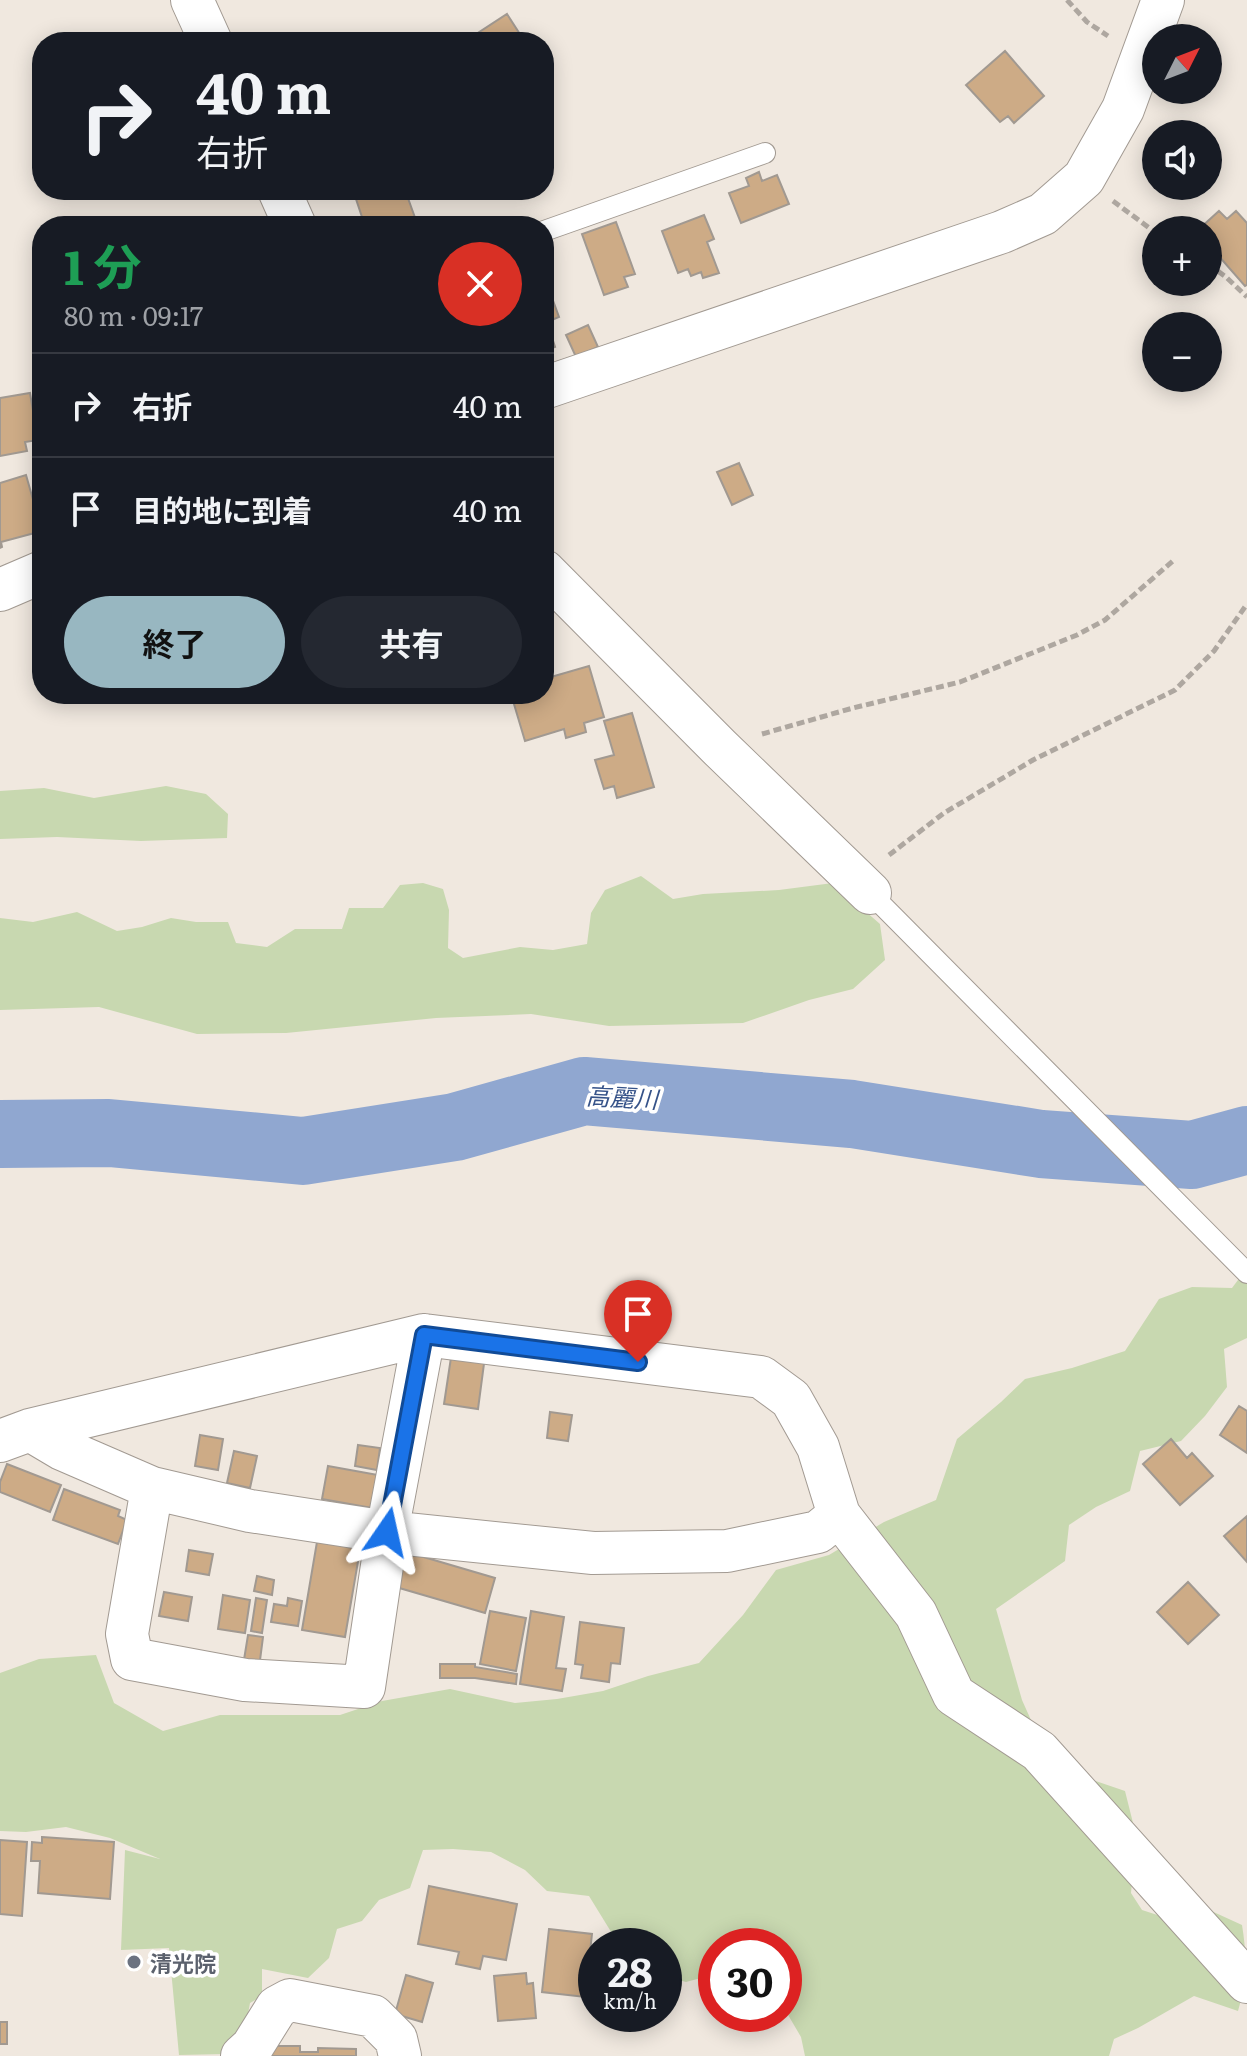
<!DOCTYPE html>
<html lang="ja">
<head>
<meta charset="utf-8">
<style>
	:root { --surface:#171b24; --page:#242831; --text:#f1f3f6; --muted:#9ea1a6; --line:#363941; --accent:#98b7c1 }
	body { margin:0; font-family:Literata,"Noto Sans JP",serif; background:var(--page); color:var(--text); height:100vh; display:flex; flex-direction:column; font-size:30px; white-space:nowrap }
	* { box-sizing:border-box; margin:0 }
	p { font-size:26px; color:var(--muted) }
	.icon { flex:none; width:44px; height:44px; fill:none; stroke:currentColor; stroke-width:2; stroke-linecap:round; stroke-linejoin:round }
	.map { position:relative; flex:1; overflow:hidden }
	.details { position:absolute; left:32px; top:216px; width:522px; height:488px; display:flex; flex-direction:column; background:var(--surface); border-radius:32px; box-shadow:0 4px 20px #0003 }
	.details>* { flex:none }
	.hud { position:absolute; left:32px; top:32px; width:522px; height:168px; border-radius:32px; box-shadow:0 4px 20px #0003; background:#171b24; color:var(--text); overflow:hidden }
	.needle { width:52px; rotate:48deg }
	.tools { position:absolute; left:1142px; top:24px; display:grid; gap:16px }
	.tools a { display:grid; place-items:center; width:80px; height:80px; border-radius:50%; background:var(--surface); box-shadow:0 4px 20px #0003; font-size:40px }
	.speed { position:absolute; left:578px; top:1928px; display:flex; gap:16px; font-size:40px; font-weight:700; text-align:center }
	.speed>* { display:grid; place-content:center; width:104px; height:104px; border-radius:50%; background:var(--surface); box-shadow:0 4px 20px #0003; line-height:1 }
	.speed small { font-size:20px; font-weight:400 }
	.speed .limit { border:12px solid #d22; background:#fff; color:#111 }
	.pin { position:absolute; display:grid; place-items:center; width:68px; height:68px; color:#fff; margin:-82px -34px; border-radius:50% 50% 50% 0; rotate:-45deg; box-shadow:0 0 8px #0007 }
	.pin .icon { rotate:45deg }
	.me { position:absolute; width:88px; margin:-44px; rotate:11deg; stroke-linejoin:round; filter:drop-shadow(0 0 6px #0008) }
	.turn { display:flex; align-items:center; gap:28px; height:168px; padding:0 32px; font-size:36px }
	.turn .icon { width:104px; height:104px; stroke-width:2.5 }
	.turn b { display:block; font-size:56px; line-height:68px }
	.round { display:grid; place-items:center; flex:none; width:84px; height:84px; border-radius:42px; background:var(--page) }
	.overview { display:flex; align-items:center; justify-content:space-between; height:136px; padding:0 32px }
	h1 { font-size:48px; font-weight:700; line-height:60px; color:#1e9e55 }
	.primary-button { display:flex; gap:16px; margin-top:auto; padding:16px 32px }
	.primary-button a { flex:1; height:92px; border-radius:48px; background:var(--accent); color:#111; font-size:32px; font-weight:700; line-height:92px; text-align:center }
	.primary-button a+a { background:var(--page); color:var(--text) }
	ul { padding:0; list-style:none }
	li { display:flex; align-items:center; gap:24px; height:104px; padding:0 32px; border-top:2px solid var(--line) }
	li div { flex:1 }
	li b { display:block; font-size:30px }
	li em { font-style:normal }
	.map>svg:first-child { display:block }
</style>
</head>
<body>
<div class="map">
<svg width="1247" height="2056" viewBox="0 0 1247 2056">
	<rect width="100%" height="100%" fill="#f0e8df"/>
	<path fill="#c8d8b0" d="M 166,786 L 206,794 L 228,814 L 227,838 L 141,841 L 57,837 L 0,839 L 0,791 L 44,788 L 94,798 Z
		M 641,876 L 673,899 L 703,894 L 779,890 L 833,883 L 880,924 L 885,960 L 853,989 L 809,1000 L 743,1023 L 609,1026 L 531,1014 L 436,1018 L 286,1033 L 197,1034 L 99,1007 L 0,1010 L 0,918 L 33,922 L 77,912 L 117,931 L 142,927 L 171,918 L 196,922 L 228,922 L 236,943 L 267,947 L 295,929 L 342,929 L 349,908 L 383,908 L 400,885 L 423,883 L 443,889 L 449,910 L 448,948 L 463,958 L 520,947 L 553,950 L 587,944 L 591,913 L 605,890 Z
		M 1247,1268 L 1247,1338 L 1224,1349 L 1227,1387 L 1205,1416 L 1181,1441 L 1140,1451 L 1130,1491 L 1096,1507 L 1069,1525 L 1065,1561 L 996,1609 L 1022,1700 L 1039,1738 L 1081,1776 L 1125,1791 L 1136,1835 L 1131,1893 L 1142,1910 L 1179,1922 L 1207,1909 L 1242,1925 C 1247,1955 1247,1981 1238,2011 L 1194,1996 L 1138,2028 L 1114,2039 L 1109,2056 L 805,2056 L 801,2037 L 784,2008 L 784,1946 L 716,1946 L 716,1974 L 686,1982 L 664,1976 L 664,1946 L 623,1946 L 613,1935 L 589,1896 L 547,1891 L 525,1870 L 491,1852 L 453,1849 L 423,1850 L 410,1888 L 379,1900 L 362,1921 L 337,1929 L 329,1958 L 308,1978 L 262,1969 L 262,1996 L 250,2003 L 245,2030 L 226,2054 L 179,2055 L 169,1948 L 121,1950 L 125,1850 L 160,1859 L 110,1838 L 66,1827 L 26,1832 L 0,1831 L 0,1673 L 39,1659 L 96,1655 L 114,1703 L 163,1731 L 220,1715 L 340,1715 L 382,1701 L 450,1689 L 515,1703 L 557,1699 L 603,1691 L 648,1676 L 699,1663 L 743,1615 L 776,1570 L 829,1555 L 884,1522 L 936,1500 L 957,1439 L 1001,1402 L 1025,1379 L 1072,1368 L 1125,1351 L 1159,1299 L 1192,1287 L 1232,1288 Z"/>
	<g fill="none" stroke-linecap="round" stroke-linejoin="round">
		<path stroke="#90a7d0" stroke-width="68" d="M 0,1134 L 109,1133 L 303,1151 L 455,1127 L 584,1091 L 852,1114 L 1041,1144 L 1192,1155 L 1247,1140"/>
	</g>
	<path fill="#cdab86" stroke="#a19991" stroke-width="2" d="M 507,14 L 525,42 L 464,42 Z
		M 1005,51 L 1044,96 L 1014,123 L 1008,116 L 1000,122 L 966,85 Z
		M 759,172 L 762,181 L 777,175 L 789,204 L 741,223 L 729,193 L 749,186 L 746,178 Z
		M 353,190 L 405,190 L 418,226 L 385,226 L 384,223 L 376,226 L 365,226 Z
		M 1219,211 L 1227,219 L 1236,211 L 1247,223 L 1247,285 L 1245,286 L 1217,254 L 1211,259 L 1208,256 L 1208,230 L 1198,230 Z
		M 704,215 L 714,239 L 707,242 L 719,273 L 703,278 L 701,272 L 691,276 L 688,269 L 678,273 L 662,231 Z
		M 616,222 L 635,274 L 624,277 L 628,287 L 604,295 L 582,234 Z
		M 544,276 L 559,317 L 547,322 L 555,347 L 544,351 Z
		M 588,325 L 598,347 L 576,357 L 566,335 Z
		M 30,393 L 38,440 L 25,442 L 27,451 L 0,456 L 0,398 Z
		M 739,463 L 753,495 L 732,505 L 717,472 Z
		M 26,475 L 42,531 L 1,542 L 2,547 L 0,548 L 0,483 Z
		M 589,666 L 604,717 L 584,723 L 586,732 L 566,738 L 564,729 L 525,741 L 511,694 L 544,694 L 544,679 Z
		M 632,713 L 654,787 L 617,798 L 614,786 L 604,789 L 595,760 L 614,755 L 604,721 Z
		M 452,1351 L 485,1356 L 478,1409 L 444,1404 Z
		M 1239,1406 L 1247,1411 L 1247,1453 L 1220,1435 Z
		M 550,1412 L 572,1415 L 568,1441 L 547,1438 Z
		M 200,1435 L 223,1439 L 218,1470 L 195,1466 Z
		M 1171,1439 L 1187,1458 L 1192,1453 L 1213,1476 L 1180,1505 L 1143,1464 Z
		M 358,1445 L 380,1448 L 377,1470 L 355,1466 Z
		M 234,1451 L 257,1456 L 250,1488 L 227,1483 Z
		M 7,1464 L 61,1485 L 50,1512 L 0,1492 L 0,1482 Z
		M 328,1466 L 389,1477 L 383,1510 L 322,1499 Z
		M 64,1489 L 120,1510 L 118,1516 L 127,1520 L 118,1544 L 53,1520 Z
		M 1247,1516 L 1247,1562 L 1224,1536 Z
		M 318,1536 L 361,1544 L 345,1637 L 302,1630 Z
		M 189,1550 L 213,1554 L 209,1575 L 186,1571 Z
		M 410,1553 L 495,1578 L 485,1613 L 389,1585 L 396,1563 Z
		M 257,1576 L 274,1580 L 272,1595 L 254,1591 Z
		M 1188,1582 L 1219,1615 L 1188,1644 L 1157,1612 Z
		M 164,1592 L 192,1597 L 188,1621 L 159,1616 Z
		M 223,1595 L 250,1600 L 245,1633 L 218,1629 Z
		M 256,1598 L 267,1600 L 262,1633 L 251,1631 Z
		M 288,1598 L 302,1601 L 298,1626 L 271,1622 L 274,1604 L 287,1606 Z
		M 490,1611 L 526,1618 L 516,1671 L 480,1664 Z
		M 531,1611 L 564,1617 L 556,1668 L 566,1669 L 562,1691 L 520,1684 Z
		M 580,1622 L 624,1628 L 620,1664 L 611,1663 L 609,1682 L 581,1678 L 583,1665 L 575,1664 Z
		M 248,1635 L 263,1637 L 259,1668 L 243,1666 Z
		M 440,1664 L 475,1664 L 475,1667 L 517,1674 L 516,1684 L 475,1678 L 440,1678 Z
		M 42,1837 L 114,1842 L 110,1899 L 38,1893 L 40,1861 L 31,1861 L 32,1842 L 42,1843 Z
		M 0,1840 L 27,1842 L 22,1916 L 0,1914 Z
		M 429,1886 L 517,1904 L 506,1960 L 483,1956 L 480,1969 L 456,1964 L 459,1952 L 418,1944 Z
		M 549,1929 L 592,1934 L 585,1997 L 542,1992 Z
		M 526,1973 L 527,1984 L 533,1983 L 536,2018 L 498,2021 L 494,1976 Z
		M 406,1975 L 433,1983 L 422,2022 L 395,2014 Z
		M 0,2022 L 7,2022 L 7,2044 L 0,2044 Z
		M 272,2046 L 300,2046 L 300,2052 L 318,2052 L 318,2048 L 356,2049 L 356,2056 L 272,2056 Z"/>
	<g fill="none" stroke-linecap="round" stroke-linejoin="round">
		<g stroke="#a29a92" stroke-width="22">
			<path id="lane" d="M 544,231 L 765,153
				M 870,893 L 1247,1273"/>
		</g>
		<g stroke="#a29a92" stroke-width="44">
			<path id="street" d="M 192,0 L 211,42
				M 279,190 L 295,226
				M 544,388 L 1002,232 L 1043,214 L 1084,178 L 1123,109 L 1163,0
				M 544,571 L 719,747 L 870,893
				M 0,590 L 42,572
				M 0,1441 L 30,1430 L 424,1335 L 761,1377 L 791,1399 L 818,1447 L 839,1515 L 818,1532 L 727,1551 L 593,1553 L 387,1532 L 250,1511 L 152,1488 L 62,1449 L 30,1430
				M 152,1488 L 127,1634 L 132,1659 L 245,1680 L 364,1687 L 387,1532 L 424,1335
				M 839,1515 L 916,1614 L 954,1695 L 1039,1751 L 1247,1982
				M 242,2056 L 252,2047 L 277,2007 L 290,2000 L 373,2016 L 396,2039 L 400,2056"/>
		</g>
		<path stroke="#aea7a0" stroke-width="5" stroke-dasharray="8 4" stroke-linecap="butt" d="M 1067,0 L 1087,22 L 1108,36
			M 1113,201 L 1156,233
			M 1208,264 L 1226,277 L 1247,297
			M 762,734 L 853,708 L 960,682 L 1077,635 L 1105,620 L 1174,560
			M 889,855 L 944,813 L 1033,760 L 1175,690 L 1214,651 L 1247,604"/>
		<use href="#lane" stroke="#fff" stroke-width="20"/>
		<use href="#street" stroke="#fff" stroke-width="42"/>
	</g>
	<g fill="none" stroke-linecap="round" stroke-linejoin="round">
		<g stroke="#114b97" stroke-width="20">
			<path id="route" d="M 387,1532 L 424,1335 L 638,1362"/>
		</g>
		<use href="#route" stroke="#1a73e8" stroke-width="14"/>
	</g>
	<circle fill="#6b7280" stroke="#fff" stroke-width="3" cx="134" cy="1962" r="8"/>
	<g text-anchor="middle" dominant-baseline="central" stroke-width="7" stroke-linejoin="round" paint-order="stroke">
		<g font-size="22" font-weight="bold" fill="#5b616d" stroke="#fff" text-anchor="start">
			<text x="150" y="1962">清光院</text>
		</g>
		<g font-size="24" font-style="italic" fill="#365389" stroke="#fff">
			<text transform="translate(622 1096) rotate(3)">高麗川</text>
		</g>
	</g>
</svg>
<div class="tools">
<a><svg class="needle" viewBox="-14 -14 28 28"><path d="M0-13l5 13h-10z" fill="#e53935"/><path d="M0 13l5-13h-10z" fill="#9ea1a6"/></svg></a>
<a><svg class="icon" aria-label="sound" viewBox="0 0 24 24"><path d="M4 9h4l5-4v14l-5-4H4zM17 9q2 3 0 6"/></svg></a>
<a>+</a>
<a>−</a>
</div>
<div class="speed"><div>28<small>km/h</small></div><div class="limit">30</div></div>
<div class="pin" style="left:638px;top:1362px;background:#d93025"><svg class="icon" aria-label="arrive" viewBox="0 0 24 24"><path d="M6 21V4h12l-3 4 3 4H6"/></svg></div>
<svg class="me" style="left:387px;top:1532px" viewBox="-20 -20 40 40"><path d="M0-17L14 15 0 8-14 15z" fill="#1a73e8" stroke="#fff" stroke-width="4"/></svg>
<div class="hud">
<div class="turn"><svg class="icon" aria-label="right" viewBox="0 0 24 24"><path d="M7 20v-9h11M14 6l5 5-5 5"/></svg><div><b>40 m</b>右折</div></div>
</div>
<section class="details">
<div class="overview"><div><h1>1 分</h1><p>80 m · 09:17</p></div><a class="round" style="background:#d93025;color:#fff"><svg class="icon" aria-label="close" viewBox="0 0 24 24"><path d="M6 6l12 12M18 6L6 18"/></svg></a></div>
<ul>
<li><svg class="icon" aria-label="right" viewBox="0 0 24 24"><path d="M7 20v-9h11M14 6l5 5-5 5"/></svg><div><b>右折</b></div><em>40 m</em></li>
<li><svg class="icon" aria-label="arrive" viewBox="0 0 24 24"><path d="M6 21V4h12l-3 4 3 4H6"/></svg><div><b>目的地に到着</b></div><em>40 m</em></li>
</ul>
<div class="primary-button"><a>終了</a><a>共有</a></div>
</section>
</div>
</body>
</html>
